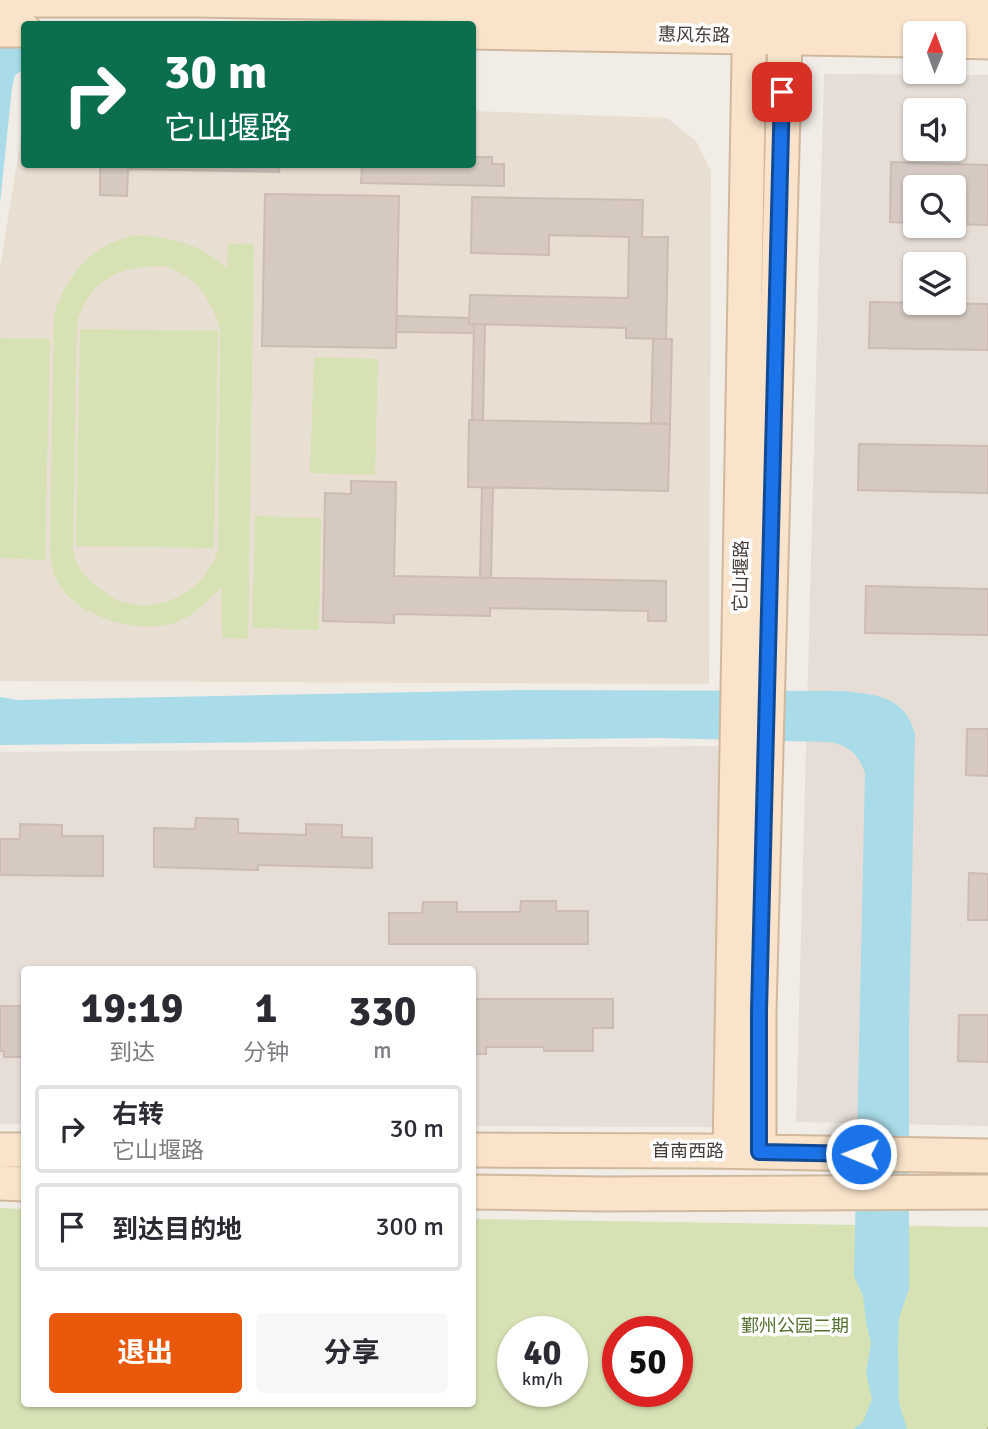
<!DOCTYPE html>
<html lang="zh">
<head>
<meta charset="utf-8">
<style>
	:root { --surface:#fff; --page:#f7f7f7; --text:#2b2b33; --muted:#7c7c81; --line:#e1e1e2; --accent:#ea580c }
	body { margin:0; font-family:Signika,"Noto Sans SC",sans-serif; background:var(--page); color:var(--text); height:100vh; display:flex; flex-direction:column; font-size:26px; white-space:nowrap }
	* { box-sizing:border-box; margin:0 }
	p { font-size:23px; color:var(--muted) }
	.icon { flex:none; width:38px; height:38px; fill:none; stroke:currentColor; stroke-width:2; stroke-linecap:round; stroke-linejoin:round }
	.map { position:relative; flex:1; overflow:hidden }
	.panel { position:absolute; left:21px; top:966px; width:455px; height:441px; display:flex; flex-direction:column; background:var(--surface); border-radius:7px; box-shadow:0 2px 5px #0004 }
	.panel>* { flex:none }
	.top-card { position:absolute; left:21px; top:21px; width:455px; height:147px; border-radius:7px; box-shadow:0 2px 5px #0004; background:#0b6e4f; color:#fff; overflow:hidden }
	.needle { width:46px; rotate:1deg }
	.fabs { position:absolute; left:903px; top:21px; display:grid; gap:14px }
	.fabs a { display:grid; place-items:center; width:63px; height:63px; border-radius:7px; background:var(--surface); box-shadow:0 2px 5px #0004; font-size:35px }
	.speed { position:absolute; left:497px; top:1316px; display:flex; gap:14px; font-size:35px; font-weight:700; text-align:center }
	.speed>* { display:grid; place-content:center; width:91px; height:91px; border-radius:50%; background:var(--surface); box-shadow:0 2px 5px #0004; line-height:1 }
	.speed small { font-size:18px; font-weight:400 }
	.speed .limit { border:10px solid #d22; background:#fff; color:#111 }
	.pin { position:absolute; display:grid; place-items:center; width:60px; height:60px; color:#fff; margin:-30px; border-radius:14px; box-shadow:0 4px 10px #0006 }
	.me { position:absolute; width:77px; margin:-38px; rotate:271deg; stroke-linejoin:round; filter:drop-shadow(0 0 5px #0008) }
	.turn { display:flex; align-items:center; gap:24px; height:147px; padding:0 28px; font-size:32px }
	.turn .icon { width:91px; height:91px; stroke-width:2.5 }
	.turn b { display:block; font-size:49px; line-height:60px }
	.eta { display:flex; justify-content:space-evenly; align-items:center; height:119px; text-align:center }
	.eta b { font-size:42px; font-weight:700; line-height:49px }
	.button { display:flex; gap:14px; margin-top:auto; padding:14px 28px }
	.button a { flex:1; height:80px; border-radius:7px; background:var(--accent); color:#fff; font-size:28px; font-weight:700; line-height:80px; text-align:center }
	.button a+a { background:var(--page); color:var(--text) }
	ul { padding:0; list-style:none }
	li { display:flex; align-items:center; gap:21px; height:88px; margin:0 14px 10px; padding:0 14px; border:4px solid var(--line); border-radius:7px }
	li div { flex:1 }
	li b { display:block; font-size:26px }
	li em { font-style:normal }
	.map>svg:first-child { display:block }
</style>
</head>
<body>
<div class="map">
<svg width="988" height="1429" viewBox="0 0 988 1429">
	<rect width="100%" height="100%" fill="#f2ece7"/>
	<path fill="#e5ddd6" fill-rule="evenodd" d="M 824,74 L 988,75 L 988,1126 L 796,1122 ZM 915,110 L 954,110 L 954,149 L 915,149 ZM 915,187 L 954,187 L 954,226 L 915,226 ZM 915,264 L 954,264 L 954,303 L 915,303 Z
		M 725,746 L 713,1127 L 473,1126 L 472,970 L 24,970 L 24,1124 L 0,1124 L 0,752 Z"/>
	<path fill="#e9ded2" d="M 473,111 L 667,118 L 696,141 L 711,171 L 709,684 L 0,681 L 0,268 L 24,119 L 24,164 L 472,164 Z"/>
	<path fill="#d7e2b4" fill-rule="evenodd" d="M 138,235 C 172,237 202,245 227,268 L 228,243 L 254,244 L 248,639 L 222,638 L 221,587 C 208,601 194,616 174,623 C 137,634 79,618 58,583 C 52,574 52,563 50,552 L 54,315 C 67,272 93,243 138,235 ZM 163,266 C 195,274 211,298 220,329 L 218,548 C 209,589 161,616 120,601 C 113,599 107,594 102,590 C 87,580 77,569 73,551 L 77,323 C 90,279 119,266 163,266 Z
		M 80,329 L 218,331 L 214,548 L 76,546 Z
		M 0,338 L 50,339 L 45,560 L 0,558 Z
		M 314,357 L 378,359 L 375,475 L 310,473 Z
		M 255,516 L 321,518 L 319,630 L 252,628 Z
		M 0,1208 L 24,1209 L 24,1404 L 472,1404 L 473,1219 L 988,1227 L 988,1429 L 0,1429 ZM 513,1332 L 572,1332 L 572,1391 L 513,1391 ZM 618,1332 L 677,1332 L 677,1391 L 618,1391 Z"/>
	<path fill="#a9dce8" d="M 0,0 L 24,42 L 21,71 L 15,75 L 12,87 L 0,204 Z
		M 522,690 L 844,691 C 877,695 905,696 915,734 L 909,1028 L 909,1289 L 899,1318 L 898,1346 L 899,1403 L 907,1429 L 853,1429 L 863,1422 L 872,1399 L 866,1373 L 871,1343 L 866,1322 L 863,1296 L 854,1276 L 865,773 C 858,754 850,746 829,742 L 659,738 L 0,745 L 0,697 L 18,700 Z"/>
	<path fill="#d5c9c1" stroke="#ccbcb2" stroke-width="2" d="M 472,157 L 492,157 L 492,164 L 504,164 L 504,186 L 361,183 L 362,164 L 472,164 Z
		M 891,162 L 988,165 L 988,225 L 954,224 L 954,187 L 915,187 L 915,223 L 890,222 Z
		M 100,164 L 280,164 L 279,172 L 128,169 L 127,196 L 100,195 Z
		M 265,194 L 399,196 L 396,348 L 262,346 Z
		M 472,197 L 643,200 L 642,237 L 668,237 L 666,339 L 626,338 L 626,328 L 469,324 L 470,295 L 628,298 L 629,237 L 549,235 L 549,255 L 471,253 Z
		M 870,302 L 988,304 L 988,350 L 869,348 Z
		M 397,316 L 469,318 L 469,324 L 474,324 L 474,333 L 396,332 Z
		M 474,324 L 485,325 L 483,420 L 472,420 Z
		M 653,339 L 672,339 L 670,424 L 651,423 Z
		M 469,420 L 670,424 L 668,491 L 468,487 Z
		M 859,444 L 988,446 L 988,493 L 858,490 Z
		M 351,481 L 396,482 L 394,576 L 666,581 L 666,621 L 648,621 L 648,611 L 490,608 L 490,616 L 394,614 L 394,623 L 323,621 L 325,493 L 351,494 Z
		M 482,487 L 493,488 L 491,578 L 480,578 Z
		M 866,586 L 988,589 L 988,635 L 865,633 Z
		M 967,729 L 988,729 L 988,776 L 966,775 Z
		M 196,818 L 238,819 L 238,833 L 306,835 L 306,824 L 342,825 L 342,837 L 372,838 L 372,868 L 258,865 L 258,870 L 154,867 L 154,828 L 195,829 Z
		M 20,824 L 62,825 L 62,836 L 103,836 L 103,876 L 0,875 L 0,839 L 20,839 Z
		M 969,873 L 988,874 L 988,920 L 968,920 Z
		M 521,901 L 556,901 L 556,911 L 588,911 L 588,944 L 389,944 L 389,913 L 422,913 L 423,902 L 457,902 L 457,912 L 520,912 Z
		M 472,999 L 613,999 L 613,1028 L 593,1028 L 593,1051 L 544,1051 L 544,1047 L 486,1047 L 486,1054 L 472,1054 Z
		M 0,1006 L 24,1006 L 24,1057 L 4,1057 L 4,1051 L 0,1051 Z
		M 959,1015 L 988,1015 L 988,1062 L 958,1061 Z"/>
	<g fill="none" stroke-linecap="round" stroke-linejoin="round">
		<g stroke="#d0b89d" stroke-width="37">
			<path id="secondary" d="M 5,0 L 196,0 L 988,14
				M 0,30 L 24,30
				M 472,32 L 915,40
				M 954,41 L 988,42
				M 0,1150 L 24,1150
				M 472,1150 L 704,1151 L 988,1156
				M 730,1151 L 750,0
				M 759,1152 L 759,1011 L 786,0
				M 0,1183 L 24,1184
				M 472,1192 L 602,1194 L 988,1192"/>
		</g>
		<path stroke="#bcab9d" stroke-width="4.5" stroke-dasharray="3.5 3.5" stroke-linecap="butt" d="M 987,1429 L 988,1429"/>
		<use href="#secondary" stroke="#f9e3ca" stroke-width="33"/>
	</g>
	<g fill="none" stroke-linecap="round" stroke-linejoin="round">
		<g stroke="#114b97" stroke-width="18">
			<path id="route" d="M 782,92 L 759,1011 L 759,1152 L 861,1154"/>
		</g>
		<use href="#route" stroke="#1a73e8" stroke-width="12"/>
	</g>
	<g text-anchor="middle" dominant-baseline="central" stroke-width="7" stroke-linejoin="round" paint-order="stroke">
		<g font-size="18" fill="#443c37" stroke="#fff">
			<text transform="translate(694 35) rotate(1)">惠风东路</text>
			<text transform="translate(741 576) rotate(-89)">它山堰路</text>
			<text x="688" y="1151">首南西路</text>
		</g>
		<g font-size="18" fill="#567030" stroke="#fff">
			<text x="795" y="1326">鄞州公园二期</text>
		</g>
	</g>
</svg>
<div class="fabs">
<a><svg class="needle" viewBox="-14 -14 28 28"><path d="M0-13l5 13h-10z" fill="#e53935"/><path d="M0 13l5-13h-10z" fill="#7c7c81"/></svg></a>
<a><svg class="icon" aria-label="sound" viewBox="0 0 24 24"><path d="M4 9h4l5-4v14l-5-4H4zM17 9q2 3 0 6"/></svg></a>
<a><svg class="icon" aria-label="search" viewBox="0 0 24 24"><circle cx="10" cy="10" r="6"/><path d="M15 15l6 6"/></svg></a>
<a><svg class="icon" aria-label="layers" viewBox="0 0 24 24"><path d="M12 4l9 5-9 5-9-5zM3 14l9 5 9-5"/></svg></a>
</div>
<div class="speed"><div>40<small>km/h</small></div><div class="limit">50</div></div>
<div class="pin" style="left:782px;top:92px;background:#d93025"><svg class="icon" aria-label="arrive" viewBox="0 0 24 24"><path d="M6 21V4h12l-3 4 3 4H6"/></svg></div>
<svg class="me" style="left:861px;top:1154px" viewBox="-20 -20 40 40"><circle r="17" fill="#1a73e8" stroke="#fff" stroke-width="3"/><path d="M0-11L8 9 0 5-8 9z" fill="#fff"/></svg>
<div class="top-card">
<div class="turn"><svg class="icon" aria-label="right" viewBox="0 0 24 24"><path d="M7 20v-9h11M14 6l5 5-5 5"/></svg><div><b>30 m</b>它山堰路</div></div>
</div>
<section class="panel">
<div class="eta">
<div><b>19:19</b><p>到达</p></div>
<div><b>1</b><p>分钟</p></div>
<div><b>330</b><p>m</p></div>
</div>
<ul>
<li><svg class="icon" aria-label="right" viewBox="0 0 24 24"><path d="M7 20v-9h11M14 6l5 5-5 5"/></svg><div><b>右转</b><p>它山堰路</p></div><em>30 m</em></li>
<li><svg class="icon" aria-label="arrive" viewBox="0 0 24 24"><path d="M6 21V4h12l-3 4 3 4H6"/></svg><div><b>到达目的地</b></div><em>300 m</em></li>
</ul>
<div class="button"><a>退出</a><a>分享</a></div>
</section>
</div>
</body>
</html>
